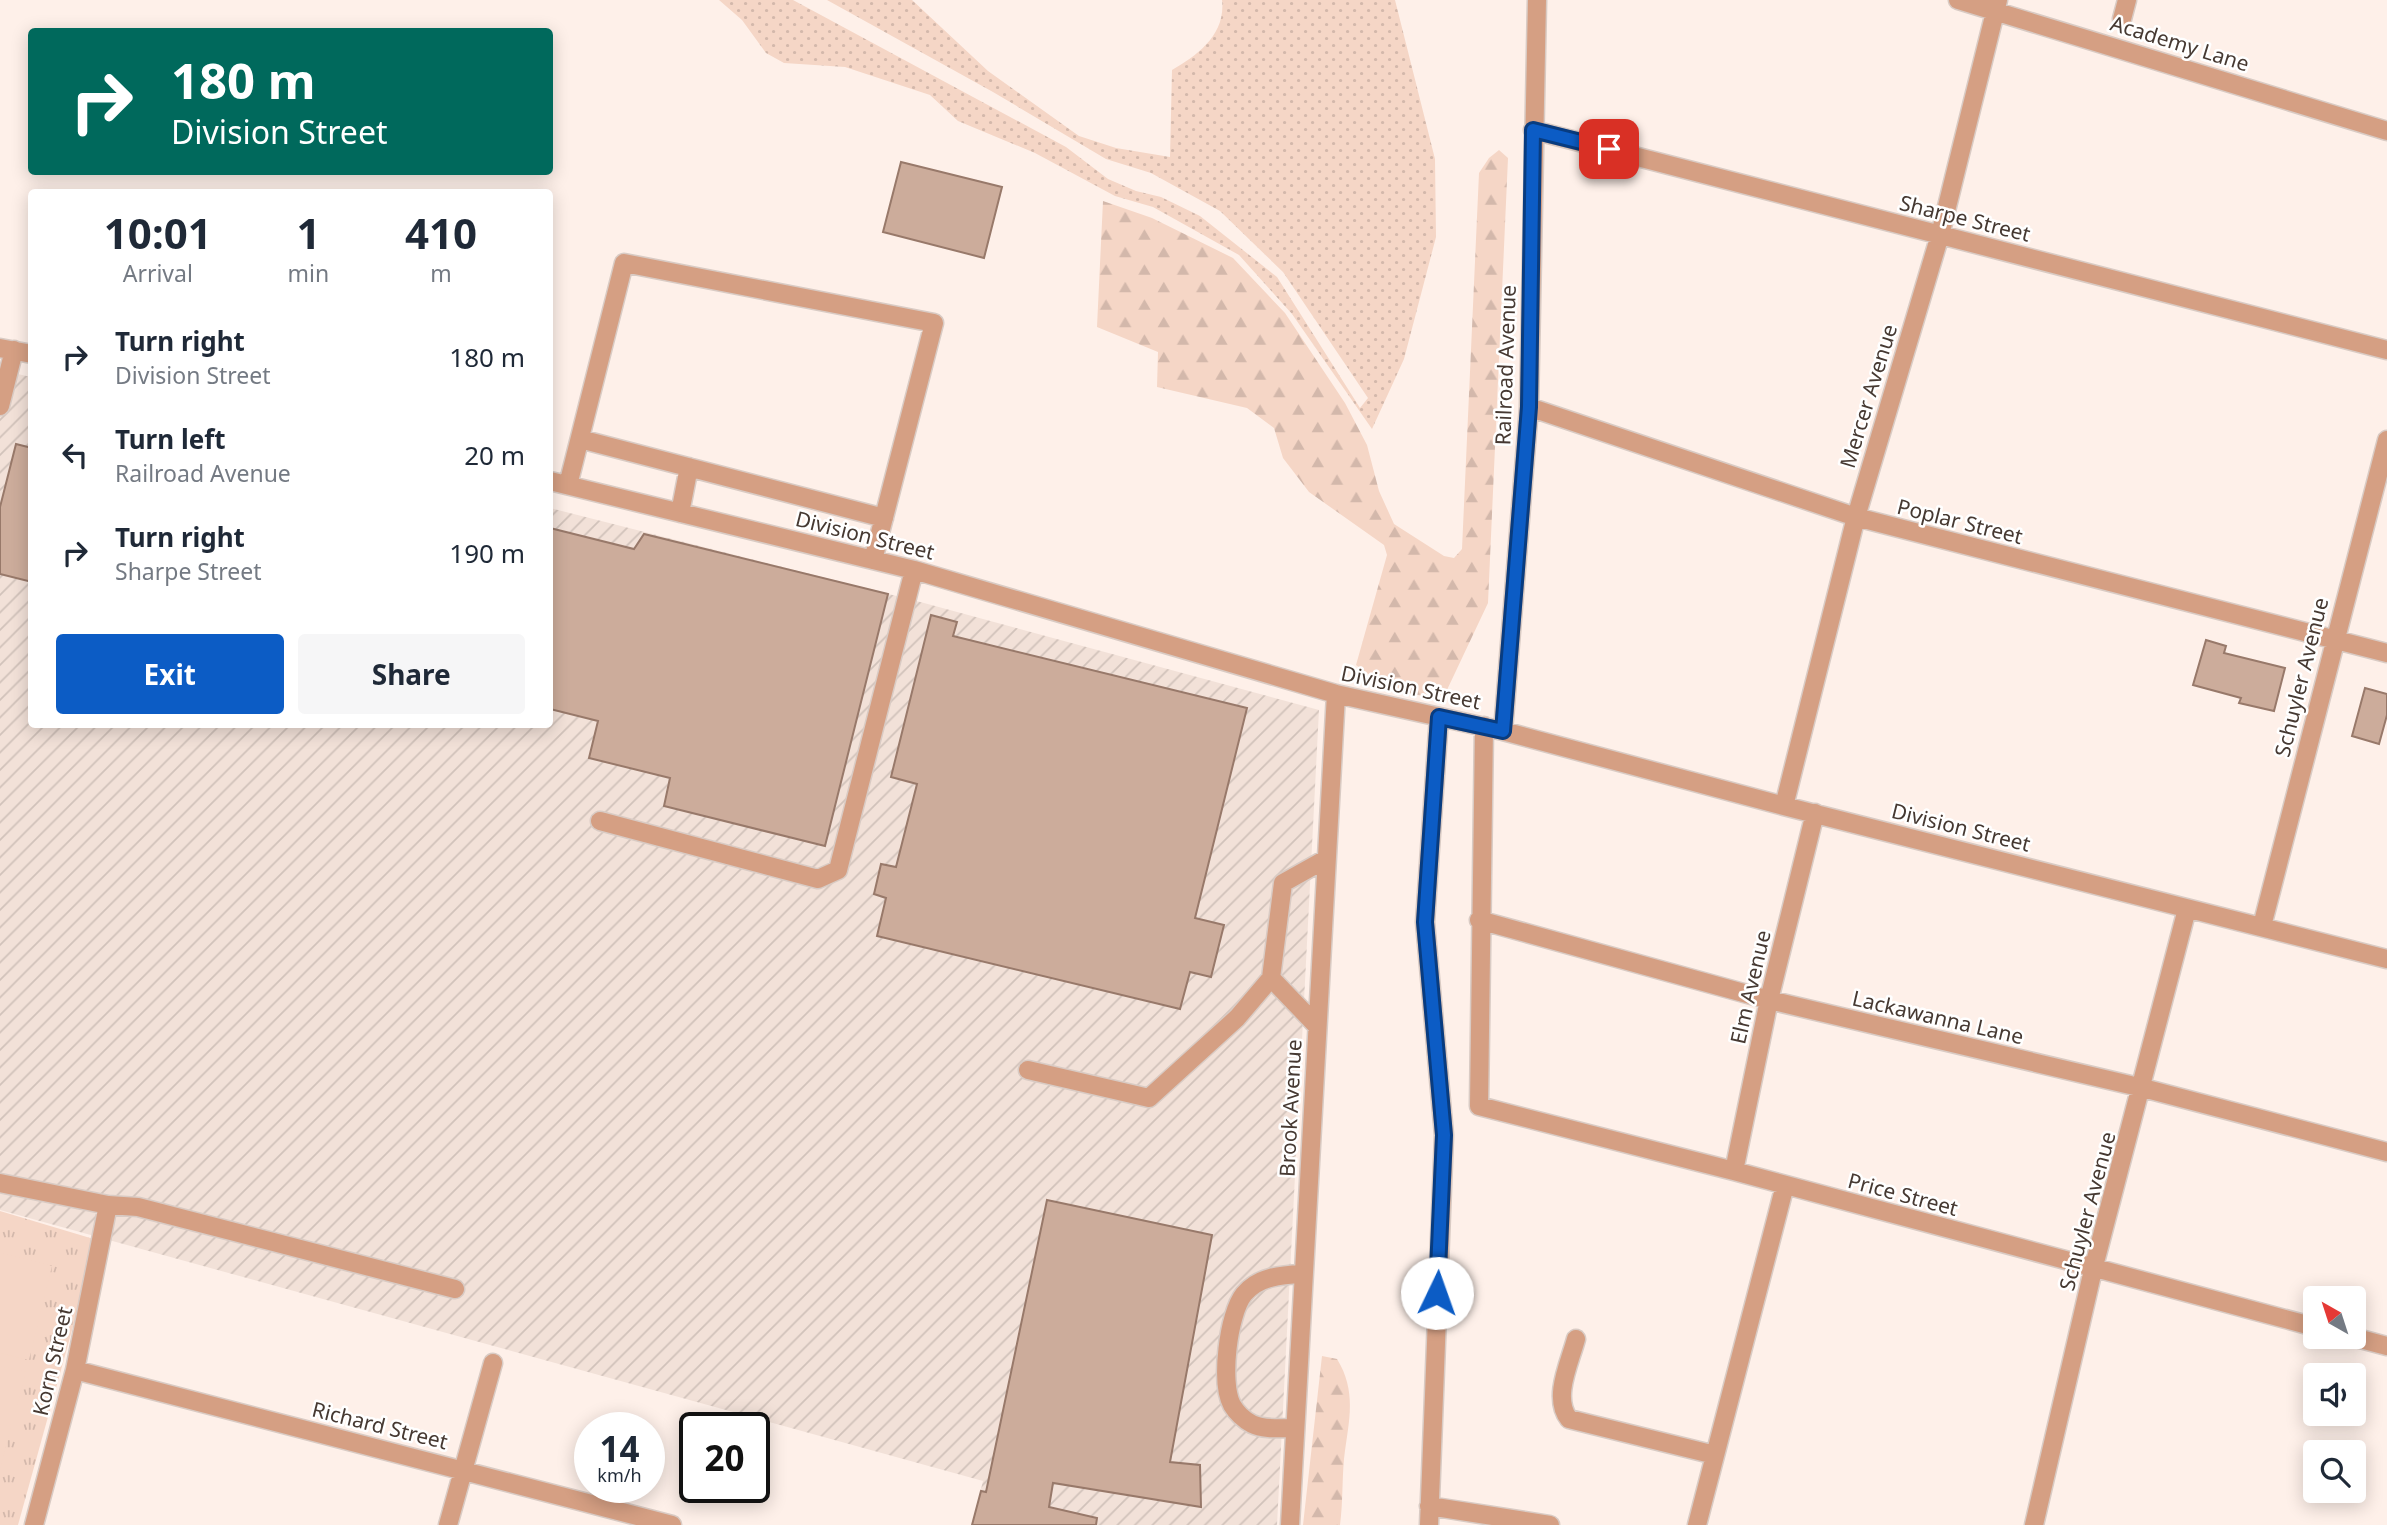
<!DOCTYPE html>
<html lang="en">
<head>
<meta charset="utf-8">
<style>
	:root { --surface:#fff; --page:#f6f6f7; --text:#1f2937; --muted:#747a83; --accent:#0c5cc5 }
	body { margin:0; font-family:"Noto Sans",sans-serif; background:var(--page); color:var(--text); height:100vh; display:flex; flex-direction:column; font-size:26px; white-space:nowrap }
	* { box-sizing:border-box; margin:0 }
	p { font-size:23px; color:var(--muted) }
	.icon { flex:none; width:38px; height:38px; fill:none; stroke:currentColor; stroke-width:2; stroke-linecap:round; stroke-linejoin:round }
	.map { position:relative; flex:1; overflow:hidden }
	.details { position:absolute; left:28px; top:189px; width:525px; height:539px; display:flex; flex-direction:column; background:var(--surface); border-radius:7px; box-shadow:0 4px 18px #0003 }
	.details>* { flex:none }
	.banner { position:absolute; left:28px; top:28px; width:525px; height:147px; border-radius:7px; box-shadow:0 4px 18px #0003; background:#00695c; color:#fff; overflow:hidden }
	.needle { width:46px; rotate:321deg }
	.tools { position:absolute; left:2303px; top:1286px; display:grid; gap:14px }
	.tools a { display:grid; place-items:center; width:63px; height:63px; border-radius:7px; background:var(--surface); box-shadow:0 4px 18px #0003; font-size:35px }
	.speed { position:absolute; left:574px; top:1412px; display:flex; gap:14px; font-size:35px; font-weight:700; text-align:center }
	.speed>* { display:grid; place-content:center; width:91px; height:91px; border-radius:50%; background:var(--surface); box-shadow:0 4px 18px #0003; line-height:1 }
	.speed small { font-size:18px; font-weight:400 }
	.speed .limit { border:4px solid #111; border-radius:10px; background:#fff; color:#111 }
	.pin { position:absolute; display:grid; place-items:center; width:60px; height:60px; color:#fff; margin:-30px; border-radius:14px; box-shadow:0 4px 10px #0006 }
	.me { position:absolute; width:77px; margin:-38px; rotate:3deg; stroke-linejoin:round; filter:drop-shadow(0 0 5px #0008) }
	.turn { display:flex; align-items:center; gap:24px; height:147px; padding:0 28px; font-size:32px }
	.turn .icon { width:91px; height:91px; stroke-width:2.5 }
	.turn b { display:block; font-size:49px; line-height:60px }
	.eta { display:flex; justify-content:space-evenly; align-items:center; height:119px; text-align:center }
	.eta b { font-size:42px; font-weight:700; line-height:49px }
	.button { display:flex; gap:14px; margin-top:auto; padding:14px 28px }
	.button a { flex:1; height:80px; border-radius:7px; background:var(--accent); color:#fff; font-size:28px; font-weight:700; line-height:80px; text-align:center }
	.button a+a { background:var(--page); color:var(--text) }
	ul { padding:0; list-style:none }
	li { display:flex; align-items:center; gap:21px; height:98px; padding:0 28px }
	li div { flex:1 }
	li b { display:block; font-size:26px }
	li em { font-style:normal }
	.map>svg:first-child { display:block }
</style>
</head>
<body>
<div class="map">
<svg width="2387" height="1525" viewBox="0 0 2387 1525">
	<defs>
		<pattern id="industrial-furrows" width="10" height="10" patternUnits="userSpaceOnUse" patternTransform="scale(1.75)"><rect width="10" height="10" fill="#f2e1d8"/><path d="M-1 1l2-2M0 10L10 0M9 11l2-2" fill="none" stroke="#d1c2ba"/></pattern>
		<pattern id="grass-dots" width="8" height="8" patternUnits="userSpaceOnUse" patternTransform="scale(1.75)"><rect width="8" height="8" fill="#f5d6c6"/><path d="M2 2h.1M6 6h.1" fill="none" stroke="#d3b8ab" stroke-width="1.8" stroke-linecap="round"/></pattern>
		<pattern id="forest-firs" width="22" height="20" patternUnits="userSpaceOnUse" patternTransform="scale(1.75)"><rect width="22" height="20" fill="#f5d6c6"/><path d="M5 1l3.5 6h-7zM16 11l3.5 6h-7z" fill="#d3b8ab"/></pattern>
		<pattern id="park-tufts" width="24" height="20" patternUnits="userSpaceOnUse" patternTransform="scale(1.75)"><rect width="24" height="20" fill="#f5d6c6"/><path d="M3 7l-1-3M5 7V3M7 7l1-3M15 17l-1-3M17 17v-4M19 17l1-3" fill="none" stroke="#d3b8ab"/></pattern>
	</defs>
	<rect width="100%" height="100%" fill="#fef0e9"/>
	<path fill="url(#industrial-furrows)" d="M 0,370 L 31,377 L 32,724 L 550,724 L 550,508 L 924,603 L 1319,710 L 1277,1525 L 972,1525 L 983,1481 L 0,1210 Z"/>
	<path fill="url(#grass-dots)" d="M 719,0 L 793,0 L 1066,147 L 1108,179 L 1136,191 L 1161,197 L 1200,216 L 1277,277 L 1360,408 L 1368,398 L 1283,272 L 1220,211 L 1151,173 L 1106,159 L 993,92 L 827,0 L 912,0 L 988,71 L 1079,136 L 1116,148 L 1170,157 L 1172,70 C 1198,55 1226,34 1222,0 L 1395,0 L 1435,159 L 1436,237 L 1404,359 L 1372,429 L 1292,314 L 1239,255 L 1153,207 L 1115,196 L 1035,153 L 958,121 L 930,95 L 845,67 L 784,63 L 766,53 L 742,20 Z"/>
	<path fill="url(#forest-firs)" d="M 1499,150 L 1508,158 L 1488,603 L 1446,692 C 1424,707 1374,680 1356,665 L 1387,555 L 1384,545 L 1309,492 L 1283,458 L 1274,428 L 1247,408 L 1157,387 L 1158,352 L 1097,327 L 1103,201 L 1152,218 L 1233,258 L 1285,313 L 1345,403 L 1367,445 L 1379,491 L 1394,524 L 1444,556 L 1454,558 L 1462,549 L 1479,173 L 1489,158 Z
		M 1322,1356 L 1337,1359 C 1358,1393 1348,1423 1344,1459 C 1342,1481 1343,1503 1340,1525 L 1303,1525 Z"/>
	<path fill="url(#park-tufts)" d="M 0,1211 L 97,1240 L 18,1525 L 0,1525 Z"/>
	<path fill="#f5d6c6" d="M 0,1253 L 52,1266 L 29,1360 L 0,1353 Z
		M 0,1366 L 26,1372 L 0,1469 Z"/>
	<path fill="#ccac9b" stroke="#98796a" stroke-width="2" d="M 901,162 L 1002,187 L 984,258 L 883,232 Z
		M 16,444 L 32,448 L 32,582 L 0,574 L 0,507 Z
		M 550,528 L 634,549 L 644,534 L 888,594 L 825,846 L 664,806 L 670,778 L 589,758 L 598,721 L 550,709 Z
		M 931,615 L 957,622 L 953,636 L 1247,708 L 1195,918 L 1224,925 L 1211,977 L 1190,972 L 1180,1009 L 877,936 L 886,898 L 874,894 L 881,864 L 896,867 L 917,784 L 891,777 Z
		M 2206,640 L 2226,646 L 2224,653 L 2285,668 L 2274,711 L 2239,703 L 2241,698 L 2193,685 Z
		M 2365,688 L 2387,694 L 2387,715 L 2379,744 L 2352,736 Z
		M 1047,1200 L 1212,1235 L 1170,1462 L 1200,1465 L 1201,1507 L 1053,1483 L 1049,1507 L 1097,1518 L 1096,1525 L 972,1525 L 981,1491 L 986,1492 Z"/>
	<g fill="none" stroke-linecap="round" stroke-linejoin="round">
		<g stroke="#d9cbc4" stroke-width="21">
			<path id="minor" d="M 1958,0 L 2387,131
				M 2122,19 L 2127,0
				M 1533,130 L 2387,350
				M 0,348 L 32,354
				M 0,406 L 14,350
				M 1529,407 L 1856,517 L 2387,653
				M 580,439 L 884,518
				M 550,481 L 914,570 L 1336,694 L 1503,731 L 1784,806 L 2387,959
				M 568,485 L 624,263 L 934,323 L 873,560
				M 680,513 L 689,467
				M 1484,726 L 1479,1106 L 1734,1171 L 2315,1327
				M 1503,731 L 1529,407 L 1537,0
				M 1784,806 L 1856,517 L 1940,235 L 1998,0
				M 600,821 L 818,879 L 838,870 L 914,570
				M 1479,920 L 1769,1000 L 2143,1088 L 2387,1152
				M 2262,926 L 2387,440
				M 1271,978 L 1283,883 L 1326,859
				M 1028,1070 L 1149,1098 L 1237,1018 L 1271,978 L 1317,1026
				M 1734,1171 L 1769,1000 L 1815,813
				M 0,1183 L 108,1205 L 138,1207 L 455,1289
				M 2353,1337 L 2387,1346
				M 1576,1339 C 1570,1362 1552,1398 1569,1419 L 1715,1455
				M 75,1370 L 672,1525
				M 1295,1428 C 1281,1428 1264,1430 1252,1424 C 1244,1420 1236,1412 1232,1405 C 1220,1383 1228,1314 1244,1294 C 1259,1276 1282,1275 1303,1274
				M 1429,1506 L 1550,1525
				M 34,1525 L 75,1370 L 108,1205
				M 448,1525 L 493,1363
				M 1290,1525 L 1336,694
				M 1429,1525 L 1444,1135 L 1425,922 L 1439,717
				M 1697,1525 L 1785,1185
				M 2034,1525 L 2093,1270 L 2187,909"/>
		</g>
		<use href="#minor" stroke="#d59f83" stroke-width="18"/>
	</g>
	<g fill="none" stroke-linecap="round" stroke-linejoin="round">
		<g stroke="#083c80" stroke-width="18">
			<path id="route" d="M 1437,1293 L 1444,1135 L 1425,922 L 1439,717 L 1503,731 L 1529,407 L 1533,130 L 1609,149"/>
		</g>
		<use href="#route" stroke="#0c5cc5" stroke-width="12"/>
	</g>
	<g text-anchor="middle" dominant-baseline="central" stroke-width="5" stroke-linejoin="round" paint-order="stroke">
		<g font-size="21" fill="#463932" stroke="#fff">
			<text transform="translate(2180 43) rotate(17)">Academy Lane</text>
			<text transform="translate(1965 218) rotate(14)">Sharpe Street</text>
			<text transform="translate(1505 365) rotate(-88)">Railroad Avenue</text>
			<text transform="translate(1868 396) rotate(-73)">Mercer Avenue</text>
			<text transform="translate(1960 521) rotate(14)">Poplar Street</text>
			<text transform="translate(865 535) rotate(14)">Division Street</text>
			<text transform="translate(2301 677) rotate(-76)">Schuyler Avenue</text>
			<text transform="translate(1411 687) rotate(12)">Division Street</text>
			<text transform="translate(1961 827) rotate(14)">Division Street</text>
			<text transform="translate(1750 987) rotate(-77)">Elm Avenue</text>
			<text transform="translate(1938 1017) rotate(13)">Lackawanna Lane</text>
			<text transform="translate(1290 1108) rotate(-87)">Brook Avenue</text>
			<text transform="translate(1903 1194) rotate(15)">Price Street</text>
			<text transform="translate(2087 1211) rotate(-75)">Schuyler Avenue</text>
			<text transform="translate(52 1361) rotate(-77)">Korn Street</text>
			<text transform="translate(380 1425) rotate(14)">Richard Street</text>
		</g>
	</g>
</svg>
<div class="tools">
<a><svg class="needle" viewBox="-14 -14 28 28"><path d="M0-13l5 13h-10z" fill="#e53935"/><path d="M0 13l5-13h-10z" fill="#747a83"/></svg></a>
<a><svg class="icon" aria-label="sound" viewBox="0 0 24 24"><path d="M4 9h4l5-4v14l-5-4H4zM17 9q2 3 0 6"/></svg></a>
<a><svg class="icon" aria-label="search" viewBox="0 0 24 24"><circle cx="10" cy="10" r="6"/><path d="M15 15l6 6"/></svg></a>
</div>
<div class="speed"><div>14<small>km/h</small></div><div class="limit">20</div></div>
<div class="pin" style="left:1609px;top:149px;background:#d93025"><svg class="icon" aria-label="arrive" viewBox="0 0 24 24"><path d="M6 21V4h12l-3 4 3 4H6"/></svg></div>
<svg class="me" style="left:1437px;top:1293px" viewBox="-20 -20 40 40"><circle r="19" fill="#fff"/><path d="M0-13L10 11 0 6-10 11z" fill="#0c5cc5"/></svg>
<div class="banner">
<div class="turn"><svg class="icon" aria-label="right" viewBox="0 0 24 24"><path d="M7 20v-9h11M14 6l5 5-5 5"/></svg><div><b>180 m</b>Division Street</div></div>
</div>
<section class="details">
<div class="eta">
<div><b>10:01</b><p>Arrival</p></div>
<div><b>1</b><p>min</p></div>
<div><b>410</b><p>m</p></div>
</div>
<ul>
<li><svg class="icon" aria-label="right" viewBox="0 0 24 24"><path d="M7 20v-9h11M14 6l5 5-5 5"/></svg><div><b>Turn right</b><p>Division Street</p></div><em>180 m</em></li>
<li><svg class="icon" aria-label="left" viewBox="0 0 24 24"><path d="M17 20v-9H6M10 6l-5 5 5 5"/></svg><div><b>Turn left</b><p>Railroad Avenue</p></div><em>20 m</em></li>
<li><svg class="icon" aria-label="right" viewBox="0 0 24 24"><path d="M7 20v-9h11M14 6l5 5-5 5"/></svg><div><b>Turn right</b><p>Sharpe Street</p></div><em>190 m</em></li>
</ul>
<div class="button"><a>Exit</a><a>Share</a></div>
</section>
</div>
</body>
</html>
